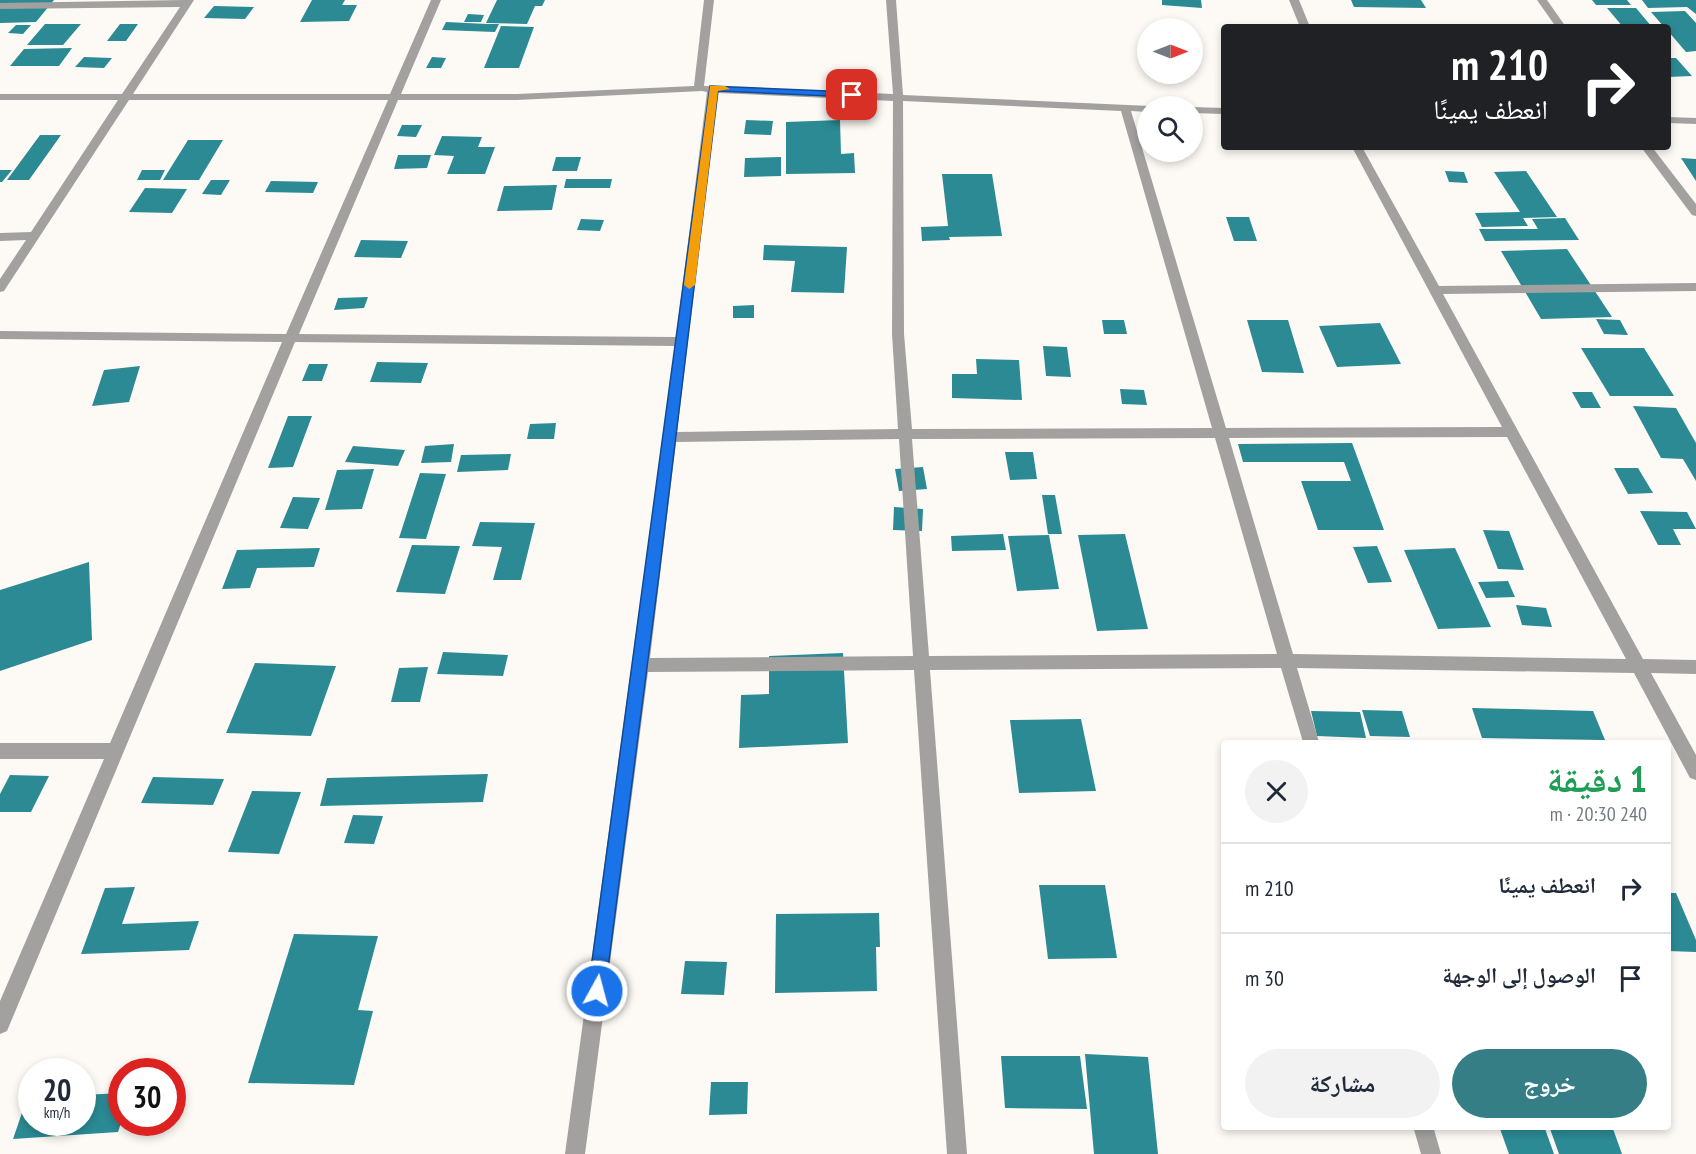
<!DOCTYPE html>
<html lang="ar">
<head>
<meta charset="utf-8">
<style>
	:root { --surface:#fff; --page:#f2f2f3; --text:#1f2937; --muted:#747a83; --line:#e0e1e3; --accent:#367e86 }
	body { margin:0; font-family:"PT Sans Narrow","Noto Naskh Arabic",sans-serif; background:var(--page); color:var(--text); direction:rtl; height:100vh; display:flex; flex-direction:column; font-size:22px; white-space:nowrap }
	* { box-sizing:border-box; margin:0 }
	p { font-size:20px; color:var(--muted) }
	.icon { flex:none; width:33px; height:33px; fill:none; stroke:currentColor; stroke-width:2; stroke-linecap:round; stroke-linejoin:round }
	.map { position:relative; flex:1; overflow:hidden; direction:ltr }
	.sheet { position:absolute; left:1221px; top:740px; width:450px; height:390px; display:flex; flex-direction:column; background:var(--surface); border-radius:6px; box-shadow:0 3px 9px #0003; direction:rtl }
	.sheet>* { flex:none }
	.top-card { position:absolute; left:1221px; top:24px; width:450px; height:126px; border-radius:6px; box-shadow:0 3px 9px #0003; direction:rtl; background:#202124; color:#fff; overflow:hidden }
	.needle { width:39px; rotate:90deg }
	.fabs { position:absolute; left:1137px; top:18px; display:grid; gap:12px }
	.fabs a { display:grid; place-items:center; width:66px; height:66px; border-radius:50%; background:var(--surface); box-shadow:0 3px 9px #0003; font-size:30px }
	.speed { position:absolute; left:18px; top:1058px; display:flex; gap:12px; font-size:30px; font-weight:700; text-align:center }
	.speed>* { display:grid; place-content:center; width:78px; height:78px; border-radius:50%; background:var(--surface); box-shadow:0 3px 9px #0003; line-height:1 }
	.speed small { font-size:15px; font-weight:400 }
	.speed .limit { border:9px solid #d22; background:#fff; color:#111 }
	.pin { position:absolute; display:grid; place-items:center; width:51px; height:51px; color:#fff; margin:-26px; border-radius:12px; box-shadow:0 3px 9px #0006 }
	.me { position:absolute; width:66px; margin:-33px; rotate:7deg; stroke-linejoin:round; filter:drop-shadow(0 0 4px #0008) }
	.turn { display:flex; align-items:center; gap:21px; height:126px; padding:0 24px; font-size:27px }
	.turn .icon { width:78px; height:78px; stroke-width:2.5 }
	.turn b { display:block; font-size:42px; line-height:51px }
	.round { display:grid; place-items:center; flex:none; width:63px; height:63px; border-radius:32px; background:var(--page) }
	.overview { display:flex; align-items:center; justify-content:space-between; height:102px; padding:0 24px }
	h1 { font-size:36px; font-weight:800; line-height:45px; color:#1e9e55 }
	.primary-button { display:flex; gap:12px; margin-top:auto; padding:12px 24px }
	.primary-button a { flex:1; height:69px; border-radius:36px; background:var(--accent); color:#fff; font-size:24px; font-weight:800; line-height:69px; text-align:center }
	.primary-button a+a { background:var(--page); color:var(--text) }
	ul { padding:0; list-style:none }
	li { display:flex; align-items:center; gap:18px; height:90px; padding:0 24px; border-top:2px solid var(--line) }
	li div { flex:1 }
	li b { display:block; font-size:22px }
	li em { font-style:normal }
	.map>svg:first-child { display:block }
</style>
</head>
<body>
<div class="map">
<svg width="1696" height="1154" viewBox="0 0 1696 1154">
	<rect width="100%" height="100%" fill="#fdfaf5"/>
	<path fill="#2b8a94" d="M 0,0 L 54,0 L 36,22 L 0,23 Z
		M 312,0 L 345,0 L 342,5 L 357,5 L 349,21 L 300,22 Z
		M 497,0 L 545,0 L 542,6 L 535,6 L 527,24 L 486,23 Z
		M 1162,0 L 1201,0 L 1202,8 L 1162,5 Z
		M 1351,0 L 1421,0 L 1426,8 L 1354,7 Z
		M 1592,0 L 1627,0 L 1631,5 L 1596,5 Z
		M 1642,0 L 1696,0 L 1696,14 L 1687,7 L 1648,8 Z
		M 214,6 L 254,7 L 245,19 L 204,18 Z
		M 1607,8 L 1636,8 L 1652,27 L 1623,27 Z
		M 1685,11 L 1696,23 L 1696,51 L 1686,52 L 1668,31 L 1668,27 L 1664,27 L 1651,12 Z
		M 468,14 L 484,15 L 481,22 L 464,22 Z
		M 446,22 L 487,24 L 499,24 L 495,32 L 442,30 Z
		M 45,24 L 81,24 L 63,45 L 27,45 Z
		M 120,24 L 138,24 L 126,41 L 107,41 Z
		M 16,25 L 31,25 L 23,34 L 8,33 Z
		M 501,26 L 534,27 L 519,68 L 484,68 Z
		M 72,48 L 59,66 L 10,66 L 24,49 Z
		M 84,57 L 112,58 L 104,68 L 75,67 Z
		M 432,57 L 446,58 L 441,68 L 426,68 Z
		M 1668,58 L 1676,58 L 1692,76 L 1668,77 Z
		M 746,120 L 773,121 L 771,135 L 744,134 Z
		M 840,120 L 841,154 L 854,153 L 855,173 L 786,174 L 786,122 Z
		M 402,125 L 422,125 L 416,137 L 397,136 Z
		M 40,135 L 61,135 L 29,180 L 7,180 Z
		M 442,136 L 482,137 L 478,147 L 495,147 L 485,174 L 447,174 L 454,156 L 434,155 Z
		M 188,140 L 223,140 L 199,180 L 163,180 Z
		M 398,155 L 431,155 L 427,168 L 394,169 Z
		M 556,157 L 581,157 L 577,171 L 552,171 Z
		M 781,157 L 781,176 L 744,177 L 745,158 Z
		M 1681,158 L 1696,159 L 1696,181 Z
		M 0,170 L 12,170 L 2,182 L 0,182 Z
		M 142,170 L 165,170 L 160,180 L 137,180 Z
		M 1445,171 L 1464,172 L 1468,183 L 1449,182 Z
		M 1526,171 L 1557,217 L 1523,218 L 1528,226 L 1482,227 L 1475,213 L 1520,212 L 1494,172 Z
		M 942,174 L 992,174 L 1002,236 L 949,237 L 950,240 L 922,241 L 921,227 L 948,226 Z
		M 566,179 L 612,179 L 610,188 L 564,188 Z
		M 211,180 L 230,180 L 221,195 L 202,194 Z
		M 271,181 L 318,182 L 313,193 L 265,192 Z
		M 557,185 L 552,210 L 497,211 L 504,186 Z
		M 145,188 L 187,189 L 172,213 L 129,212 Z
		M 1226,217 L 1249,217 L 1257,241 L 1234,241 Z
		M 1565,218 L 1579,240 L 1485,241 L 1479,229 L 1538,229 L 1532,219 Z
		M 581,219 L 604,220 L 600,231 L 577,230 Z
		M 361,240 L 408,241 L 401,258 L 354,257 Z
		M 764,245 L 847,247 L 844,293 L 791,292 L 795,261 L 763,260 Z
		M 1567,249 L 1612,317 L 1541,319 L 1501,251 Z
		M 368,297 L 364,308 L 334,310 L 338,298 Z
		M 754,305 L 754,318 L 733,318 L 733,306 Z
		M 1596,319 L 1620,320 L 1628,335 L 1604,334 Z
		M 1102,320 L 1124,320 L 1127,334 L 1104,334 Z
		M 1247,320 L 1288,320 L 1304,373 L 1262,372 Z
		M 1380,323 L 1401,364 L 1337,367 L 1319,326 Z
		M 1043,346 L 1067,347 L 1071,377 L 1046,376 Z
		M 1581,348 L 1644,348 L 1674,396 L 1610,396 Z
		M 976,359 L 1019,360 L 1022,400 L 952,398 L 952,374 L 977,374 Z
		M 377,362 L 428,363 L 421,383 L 370,382 Z
		M 309,364 L 328,364 L 322,381 L 302,381 Z
		M 140,366 L 129,402 L 92,406 L 104,370 Z
		M 1120,389 L 1144,390 L 1147,405 L 1122,404 Z
		M 1572,392 L 1592,392 L 1601,408 L 1581,408 Z
		M 1633,406 L 1676,408 L 1696,443 L 1696,481 L 1683,459 L 1661,458 Z
		M 288,416 L 312,416 L 293,467 L 268,468 Z
		M 556,423 L 554,439 L 527,439 L 530,424 Z
		M 1352,443 L 1384,530 L 1318,530 L 1301,481 L 1351,481 L 1344,462 L 1243,462 L 1238,444 Z
		M 454,444 L 451,462 L 421,463 L 425,446 Z
		M 353,446 L 405,450 L 398,466 L 345,462 Z
		M 1005,452 L 1033,452 L 1037,479 L 1010,480 Z
		M 511,454 L 508,470 L 457,472 L 461,455 Z
		M 923,467 L 927,489 L 899,491 L 895,469 Z
		M 1614,468 L 1638,468 L 1653,493 L 1628,494 Z
		M 374,469 L 362,509 L 325,510 L 337,470 Z
		M 420,473 L 446,474 L 426,539 L 399,538 Z
		M 1042,495 L 1055,495 L 1062,534 L 1048,534 Z
		M 293,497 L 320,498 L 308,529 L 280,528 Z
		M 894,507 L 923,509 L 922,531 L 893,530 Z
		M 1640,511 L 1687,512 L 1696,529 L 1673,529 L 1681,545 L 1658,545 Z
		M 480,522 L 535,523 L 521,580 L 493,580 L 502,547 L 472,546 Z
		M 1483,530 L 1509,531 L 1524,570 L 1498,569 Z
		M 1003,534 L 1006,550 L 952,551 L 951,536 Z
		M 1125,534 L 1148,629 L 1097,631 L 1078,535 Z
		M 1049,535 L 1059,589 L 1017,591 L 1008,536 Z
		M 412,545 L 460,546 L 445,594 L 396,592 Z
		M 1377,546 L 1392,582 L 1368,583 L 1353,547 Z
		M 320,548 L 314,567 L 257,568 L 250,588 L 222,589 L 237,550 Z
		M 1455,548 L 1491,627 L 1438,629 L 1404,550 Z
		M 89,562 L 92,640 L 0,671 L 0,590 Z
		M 1508,581 L 1515,597 L 1486,598 L 1478,582 Z
		M 1516,605 L 1546,608 L 1552,627 L 1522,625 Z
		M 443,652 L 508,655 L 503,676 L 437,674 Z
		M 843,653 L 848,743 L 739,748 L 741,695 L 769,694 L 769,656 Z
		M 255,663 L 336,666 L 311,736 L 226,733 Z
		M 428,667 L 420,702 L 391,702 L 399,668 Z
		M 1472,708 L 1593,711 L 1605,740 L 1482,738 Z
		M 1362,710 L 1402,711 L 1410,737 L 1370,736 Z
		M 1311,711 L 1360,712 L 1366,738 L 1317,736 Z
		M 1081,719 L 1096,791 L 1019,793 L 1010,720 Z
		M 488,774 L 483,802 L 320,806 L 327,778 Z
		M 10,775 L 49,776 L 31,812 L 0,812 L 0,794 Z
		M 153,777 L 224,779 L 213,805 L 141,803 Z
		M 252,791 L 301,792 L 279,854 L 228,852 Z
		M 353,815 L 383,816 L 374,844 L 344,843 Z
		M 1039,885 L 1105,885 L 1117,958 L 1048,959 Z
		M 135,887 L 122,924 L 199,921 L 189,950 L 81,954 L 105,888 Z
		M 1668,893 L 1676,893 L 1696,940 L 1696,952 L 1668,951 Z
		M 879,913 L 880,947 L 876,947 L 877,991 L 775,993 L 776,914 Z
		M 294,934 L 378,936 L 358,1010 L 373,1011 L 354,1085 L 248,1083 Z
		M 685,961 L 727,962 L 724,995 L 681,994 Z
		M 1085,1054 L 1148,1057 L 1158,1154 L 1094,1154 Z
		M 1001,1056 L 1080,1056 L 1087,1109 L 1005,1108 Z
		M 711,1082 L 748,1082 L 747,1114 L 709,1115 Z
		M 122,1093 L 122,1120 L 118,1132 L 13,1139 L 27,1098 L 32,1098 L 32,1122 L 82,1122 L 82,1095 Z
		M 1499,1126 L 1544,1126 L 1554,1154 L 1509,1154 Z
		M 1549,1126 L 1612,1126 L 1622,1154 L 1559,1154 Z"/>
	<g fill="none" stroke-linecap="round" stroke-linejoin="round">
		<path fill="#a2a19f" fill-rule="evenodd" d="M 184,0 L 194,0 L 133,94 L 390,94 L 431,0 L 441,0 L 401,94 L 517,94 L 694,86 L 704,0 L 714,0 L 704,86 L 893,94 L 886,0 L 896,0 L 903,95 L 1150,106 L 1148,106 L 1148,112 L 1131,111 L 1226,428 L 1502,427 L 1352,147 L 1362,147 L 1439,286 L 1696,283 L 1696,291 L 1443,294 L 1643,659 L 1696,660 L 1696,674 L 1651,673 L 1696,755 L 1696,780 L 1690,778 L 1634,673 L 1297,668 L 1319,742 L 1303,742 L 1281,668 L 930,670 L 967,1154 L 947,1154 L 914,670 L 648,672 L 585,1154 L 565,1154 L 675,346 L 295,342 L 7,1031 L 0,1034 L 0,1001 L 104,759 L 0,759 L 0,743 L 110,743 L 282,342 L 0,339 L 0,331 L 286,334 L 388,100 L 129,100 L 4,291 L 0,292 L 0,279 L 26,240 L 0,241 L 0,233 L 31,232 L 118,100 L 0,100 L 0,94 L 122,94 L 180,7 L 0,9 L 0,3 ZM 702,91 L 707,92 L 676,337 L 299,334 L 398,100 L 517,100 ZM 718,93 L 893,101 L 892,334 L 898,429 L 677,432 ZM 903,101 L 1121,111 L 1212,428 L 912,429 L 904,334 ZM 1507,437 L 1626,659 L 1293,654 L 1229,438 ZM 1215,438 L 1277,654 L 929,656 L 912,439 ZM 899,439 L 913,656 L 650,658 L 676,442 Z
			M 1289,0 L 1299,0 L 1310,27 L 1300,27 Z
			M 1537,0 L 1547,0 L 1566,27 L 1556,27 Z
			M 1192,107 L 1224,108 L 1224,114 L 1192,113 Z
			M 1668,117 L 1696,118 L 1696,124 L 1668,123 Z
			M 1641,147 L 1652,147 L 1696,204 L 1696,216 L 1692,215 Z
			M 1413,1126 L 1433,1126 L 1441,1154 L 1421,1154 Z"/>
	</g>
	<path fill="#1a73e8" stroke="#114b97" stroke-width="1.5" d="M 710,86 L 852,92 L 857,95 L 852,97 L 718,91 L 659,575 L 605,991 L 603,997 L 597,1000 L 591,997 L 588,991 Z"/>
	<path fill="#f59e0b" d="M 710,86 L 725,86 L 730,89 L 718,91 L 695,285 L 689,289 L 684,285 Z"/>
</svg>
<div class="fabs">
<a><svg class="needle" viewBox="-14 -14 28 28"><path d="M0-13l5 13h-10z" fill="#e53935"/><path d="M0 13l5-13h-10z" fill="#747a83"/></svg></a>
<a><svg class="icon" aria-label="search" viewBox="0 0 24 24"><circle cx="10" cy="10" r="6"/><path d="M15 15l6 6"/></svg></a>
</div>
<div class="speed"><div>20<small>km/h</small></div><div class="limit">30</div></div>
<div class="pin" style="left:852px;top:95px;background:#d93025"><svg class="icon" aria-label="arrive" viewBox="0 0 24 24"><path d="M6 21V4h12l-3 4 3 4H6"/></svg></div>
<svg class="me" style="left:597px;top:991px" viewBox="-20 -20 40 40"><circle r="17" fill="#1a73e8" stroke="#fff" stroke-width="3"/><path d="M0-11L8 9 0 5-8 9z" fill="#fff"/></svg>
<div class="top-card">
<div class="turn"><svg class="icon" aria-label="right" viewBox="0 0 24 24"><path d="M7 20v-9h11M14 6l5 5-5 5"/></svg><div><b>210 m</b>انعطف يمينًا</div></div>
</div>
<section class="sheet">
<div class="overview"><div><h1>1 دقيقة</h1><p>240 m · 20:30</p></div><a class="round"><svg class="icon" aria-label="close" viewBox="0 0 24 24"><path d="M6 6l12 12M18 6L6 18"/></svg></a></div>
<ul>
<li><svg class="icon" aria-label="right" viewBox="0 0 24 24"><path d="M7 20v-9h11M14 6l5 5-5 5"/></svg><div><b>انعطف يمينًا</b></div><em>210 m</em></li>
<li><svg class="icon" aria-label="arrive" viewBox="0 0 24 24"><path d="M6 21V4h12l-3 4 3 4H6"/></svg><div><b>الوصول إلى الوجهة</b></div><em>30 m</em></li>
</ul>
<div class="primary-button"><a>خروج</a><a>مشاركة</a></div>
</section>
</div>
</body>
</html>
